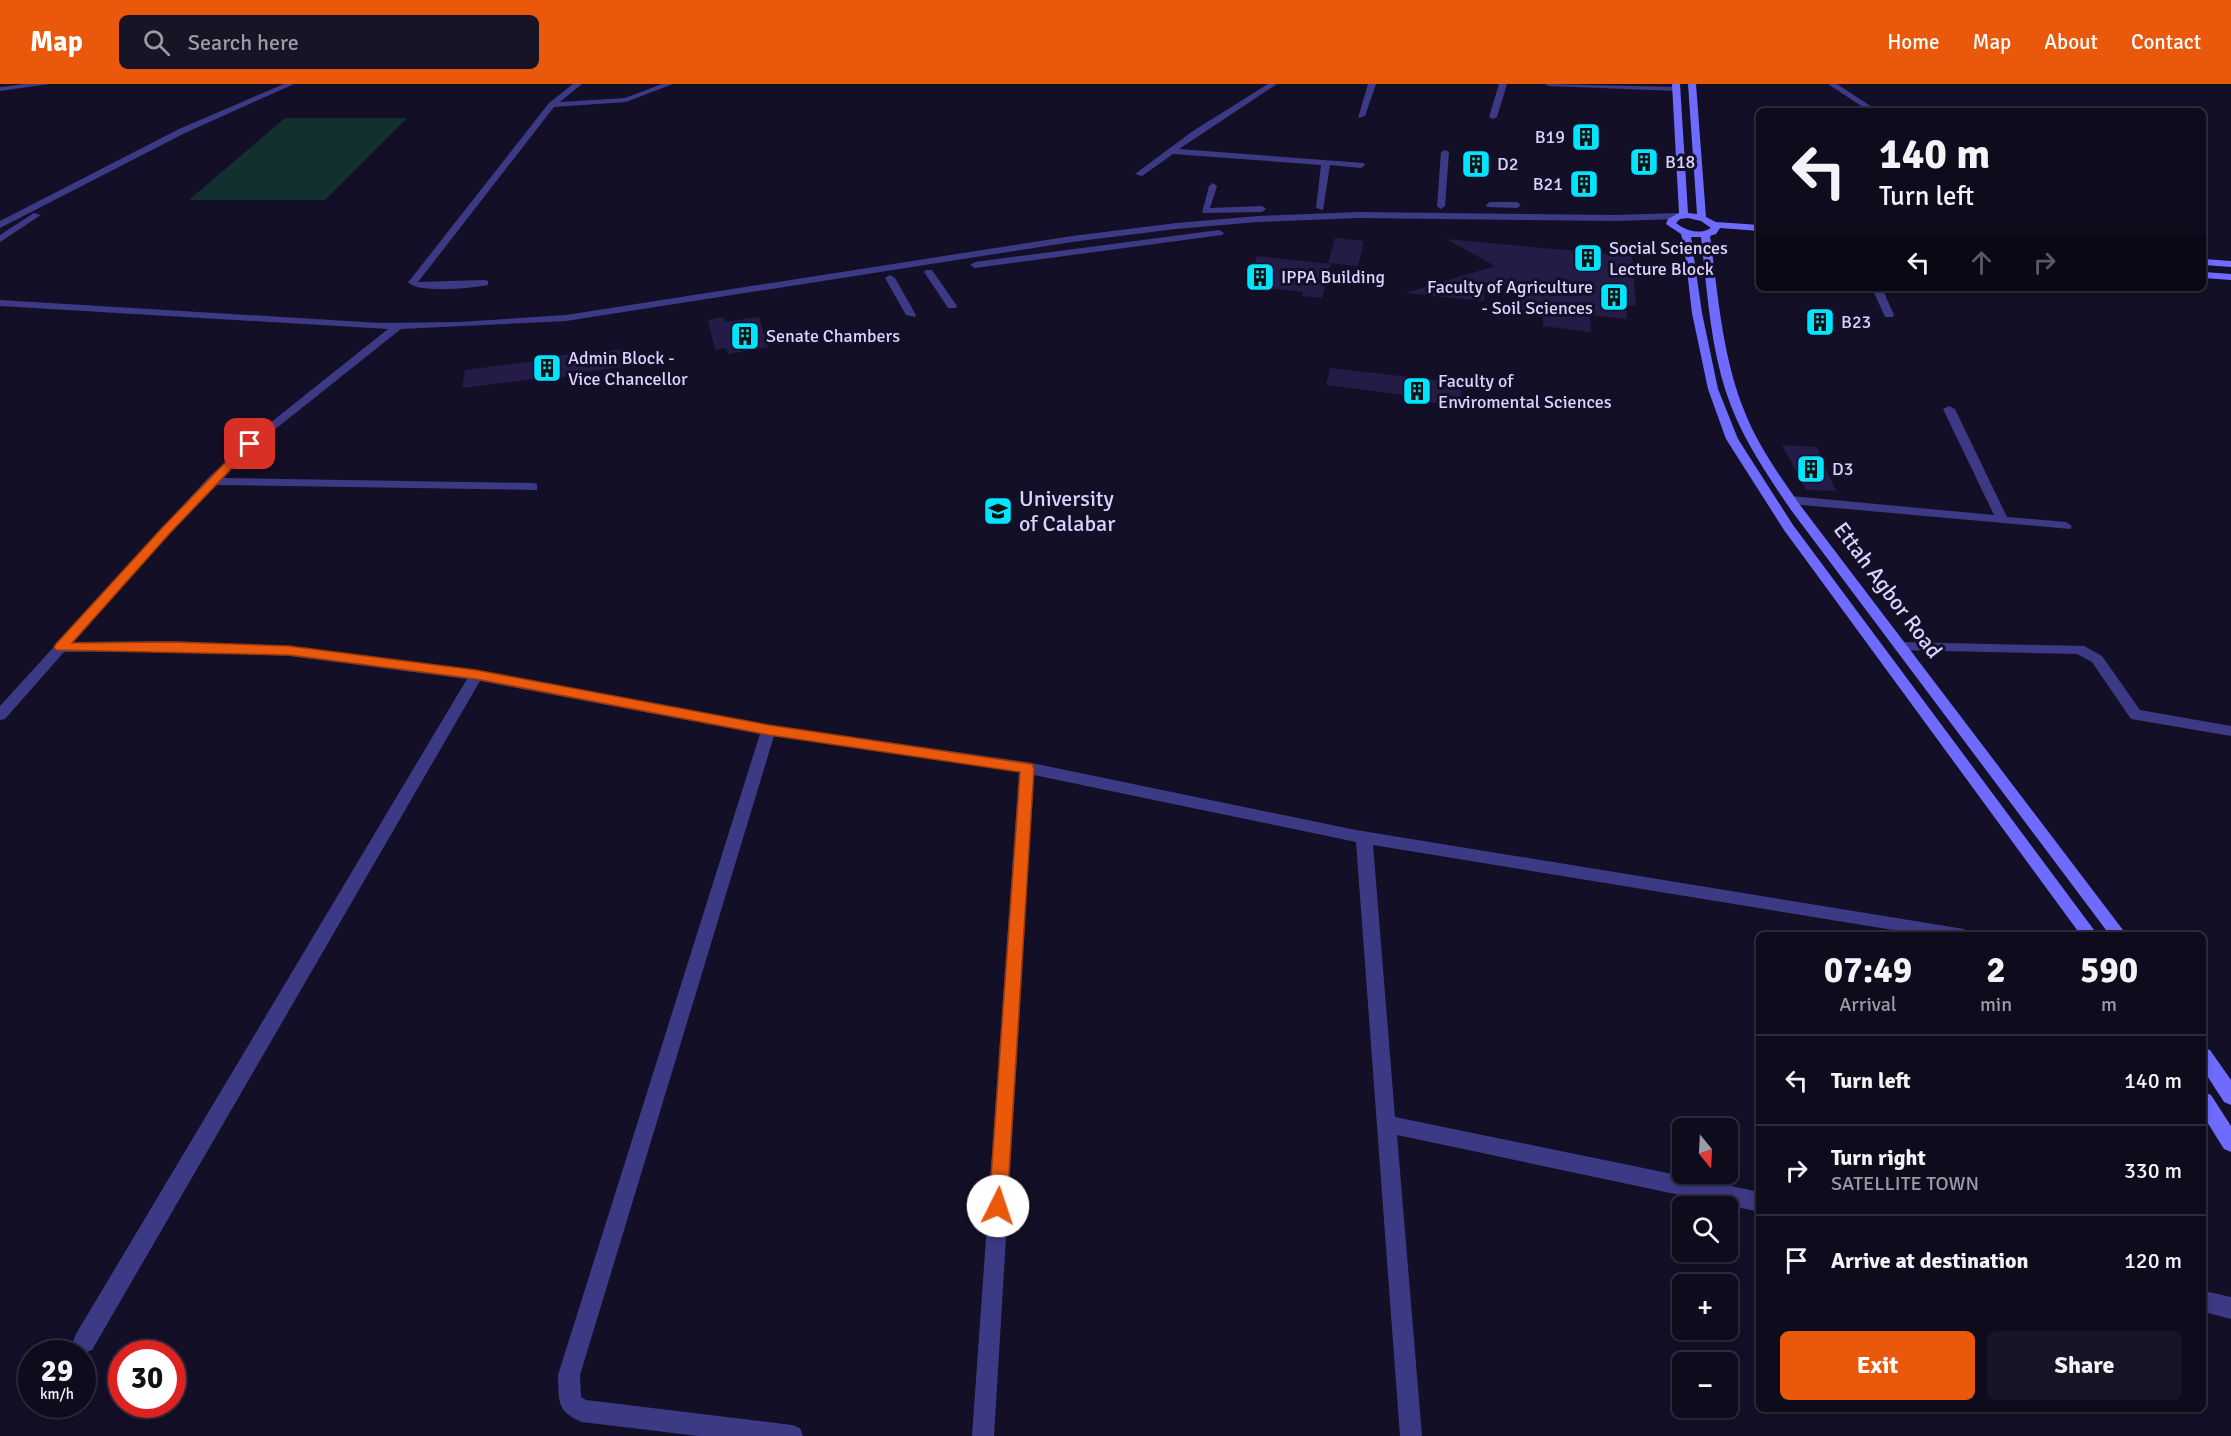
<!DOCTYPE html>
<html lang="en">
<head>
<meta charset="utf-8">
<style>
	:root { --surface:#0e0b1c; --page:#171425; --text:#f1f3f6; --muted:#9b9ba3; --line:#2e2b3b; --accent:#ea580c }
	body { margin:0; font-family:Signika,sans-serif; background:var(--page); color:var(--text); height:100vh; display:flex; flex-direction:column; font-size:22px; white-space:nowrap }
	* { box-sizing:border-box; margin:0 }
	p { font-size:20px; color:var(--muted) }
	.icon { flex:none; width:33px; height:33px; fill:none; stroke:currentColor; stroke-width:2; stroke-linecap:round; stroke-linejoin:round }
	.map { position:relative; flex:1; overflow:hidden }
	.panel { position:absolute; left:1756px; top:848px; width:450px; height:480px; display:flex; flex-direction:column; background:var(--surface); border-radius:9px; box-shadow:0 3px 9px #0003,0 0 0 2px var(--line) }
	.panel>* { flex:none }
	.guide { position:absolute; left:1756px; top:24px; width:450px; height:183px; border-radius:9px; box-shadow:0 3px 9px #0003,0 0 0 2px var(--line); background:#0e0b1c; color:var(--text); overflow:hidden }
	.needle { width:39px; rotate:162deg }
	.controls { position:absolute; left:1672px; top:1034px; display:grid; gap:12px }
	.controls a { display:grid; place-items:center; width:66px; height:66px; border-radius:9px; background:var(--surface); box-shadow:0 3px 9px #0003,0 0 0 2px var(--line); font-size:30px }
	.speed { position:absolute; left:18px; top:1256px; display:flex; gap:12px; font-size:30px; font-weight:700; text-align:center }
	.speed>* { display:grid; place-content:center; width:78px; height:78px; border-radius:50%; background:var(--surface); box-shadow:0 3px 9px #0003,0 0 0 2px var(--line); line-height:1 }
	.speed small { font-size:15px; font-weight:400 }
	.speed .limit { border:9px solid #d22; background:#fff; color:#111 }
	.pin { position:absolute; display:grid; place-items:center; width:51px; height:51px; color:#fff; margin:-26px; border-radius:12px; box-shadow:0 3px 9px #0006 }
	.me { position:absolute; width:66px; margin:-33px; rotate:4deg; stroke-linejoin:round; filter:drop-shadow(0 0 4px #0008) }
	.turn { display:flex; align-items:center; gap:21px; height:126px; padding:0 24px; font-size:27px }
	.turn .icon { width:78px; height:78px; stroke-width:2.5 }
	.turn b { display:block; font-size:42px; line-height:51px }
	.lanes { display:flex; align-items:center; height:57px; padding:0 24px; background:#0003; justify-content:center; gap:30px; direction:ltr }
	.lanes .off { opacity:.35 }
	.eta { display:flex; justify-content:space-evenly; align-items:center; height:102px; text-align:center }
	.eta b { font-size:36px; font-weight:700; line-height:42px }
	.cta { display:flex; gap:12px; margin-top:auto; padding:12px 24px }
	.cta a { flex:1; height:69px; border-radius:9px; background:var(--accent); color:#fff; font-size:24px; font-weight:700; line-height:69px; text-align:center }
	.cta a+a { background:var(--page); color:var(--text) }
	ul { padding:0; list-style:none }
	li { display:flex; align-items:center; gap:18px; height:90px; padding:0 24px; border-top:2px solid var(--line) }
	li div { flex:1 }
	li b { display:block; font-size:22px }
	li em { font-style:normal }
	header { display:flex; align-items:center; gap:36px; box-sizing:border-box; height:84px; padding:0 30px; background:var(--accent); color:#fff }
	header strong { font-size:28px }
	nav { display:flex; gap:33px; margin-inline-start:auto; font-size:21px }
	.search { width:420px; height:54px; background:var(--page); display:flex; align-items:center; gap:15px; box-sizing:border-box; padding:0 21px; border-radius:9px; color:var(--muted); font-size:22px }
	.map>svg:first-child { display:block }
</style>
</head>
<body>
<header>
<strong>Map</strong>
<div class="search"><svg class="icon" aria-label="search" viewBox="0 0 24 24"><circle cx="10" cy="10" r="6"/><path d="M15 15l6 6"/></svg>Search here</div>
<nav><a>Home</a><a>Map</a><a>About</a><a>Contact</a></nav>
</header>
<div class="map">
<svg width="2231" height="1352" viewBox="0 0 2231 1352">
	<rect width="100%" height="100%" fill="#130f26"/>
	<path fill="#12302f" d="M 285,34 L 407,34 L 325,116 L 189,116 Z"/>
	<path fill="#241b47" d="M 1335,154 L 1364,157 L 1358,182 L 1328,179 Z
		M 1446,155 L 1632,172 L 1636,222 L 1626,221 L 1627,235 L 1590,231 L 1591,248 L 1543,242 L 1543,229 L 1519,227 L 1520,202 L 1485,199 L 1484,217 L 1405,209 L 1495,182 Z
		M 1257,172 L 1331,180 L 1322,214 L 1302,212 L 1303,208 L 1266,204 L 1265,207 L 1246,204 Z
		M 724,233 L 725,238 L 759,233 L 768,263 L 728,270 L 726,264 L 715,266 L 708,236 Z
		M 628,265 L 629,282 L 571,290 L 571,292 L 541,297 L 541,294 L 462,304 L 465,286 L 543,276 L 543,273 Z
		M 1330,284 L 1462,299 L 1460,322 L 1418,317 L 1419,313 L 1326,301 Z
		M 1782,361 L 1817,363 L 1836,407 L 1806,406 Z"/>
	<g fill="none" stroke-linecap="round" stroke-linejoin="round">
		<path fill="#3d3a85" fill-rule="evenodd" d="M 25,0 L 50,0 L 0,7 L 0,3 Z
			M 284,0 L 294,0 L 185,49 L 0,144 L 0,137 L 179,45 Z
			M 573,0 L 582,0 L 560,18 L 625,14 L 662,0 L 673,0 L 626,18 L 554,23 L 418,198 L 485,196 L 488,197 L 488,201 C 473,204 418,210 408,198 L 410,196 L 549,19 Z
			M 1268,0 L 1277,0 L 1179,65 L 1364,79 L 1365,81 L 1361,84 L 1330,81 L 1323,126 L 1316,124 L 1321,81 L 1173,70 L 1142,92 L 1135,90 L 1193,47 Z
			M 1368,0 L 1376,0 L 1365,32 L 1358,34 Z
			M 1499,0 L 1507,0 L 1497,33 L 1493,35 L 1489,33 Z
			M 1545,0 L 1677,3 L 1681,5 L 1677,7 L 1549,2 Z
			M 1828,0 L 1837,0 L 1878,27 L 1869,27 Z
			M 1445,66 L 1449,68 L 1445,122 L 1441,125 L 1437,122 L 1441,68 Z
			M 1213,99 L 1217,102 L 1210,124 L 1262,122 L 1266,125 L 1262,128 L 1202,129 L 1209,102 Z
			M 1490,118 L 1517,118 L 1521,121 L 1517,124 L 1487,123 L 1486,121 Z
			M 1359,128 L 1616,131 L 1678,129 L 1682,132 L 1678,135 L 1616,137 L 1359,134 L 1258,138 L 1176,145 L 1072,158 L 566,237 L 401,245 L 254,362 L 224,394 L 533,399 L 537,400 L 537,406 L 217,401 L 154,466 L 73,558 L 172,557 L 289,562 L 476,586 L 769,641 L 1027,678 L 1356,746 L 1964,845 L 1966,850 L 1918,850 L 1373,761 L 1395,1033 L 1760,1108 L 1760,1128 L 1397,1051 L 1422,1352 L 1400,1352 L 1356,758 L 1034,691 L 994,1352 L 972,1352 L 1019,688 L 774,652 L 580,1291 L 581,1313 L 586,1316 L 792,1341 L 800,1344 L 803,1352 L 698,1352 L 582,1338 C 556,1327 559,1317 558,1291 L 760,650 L 480,597 L 92,1266 L 84,1269 L 76,1266 L 73,1258 L 76,1250 L 467,595 L 289,572 L 172,567 L 64,568 L 5,635 L 0,636 L 0,622 L 208,394 L 246,358 L 388,245 L 0,222 L 0,216 L 380,239 L 460,238 L 566,231 L 1072,152 L 1176,139 L 1258,132 Z
			M 34,129 L 41,131 L 0,158 L 0,151 Z
			M 1219,146 L 1224,149 L 1222,151 L 975,184 L 970,181 L 975,178 Z
			M 926,186 L 932,186 L 957,222 L 956,224 L 948,224 L 924,188 Z
			M 890,191 L 895,194 L 916,231 L 915,233 L 906,231 L 885,194 Z
			M 1872,204 L 1882,204 L 1894,231 L 1893,233 L 1885,233 Z
			M 1949,322 L 1955,325 L 2007,433 L 2066,438 L 2072,442 L 2070,445 L 1791,420 L 1785,416 L 1791,412 L 1994,431 L 1943,325 Z
			M 1901,558 L 2084,562 L 2102,572 L 2140,626 L 2231,642 L 2231,652 L 2131,635 L 2092,578 L 2077,570 L 1896,566 L 1894,563 Z
			M 2204,1207 L 2231,1213 L 2231,1235 L 2204,1228 Z"/>
		<path fill="#6f6bff" fill-rule="evenodd" d="M 1672,0 L 1680,0 L 1688,129 L 1697,130 L 1688,0 L 1696,0 L 1706,133 L 1716,138 L 1760,141 L 1760,147 L 1720,144 L 1716,150 L 1710,152 C 1718,210 1722,271 1744,326 C 1757,360 1779,391 1800,421 L 2126,850 L 2109,850 L 1791,426 C 1766,389 1740,351 1726,308 C 1710,259 1707,205 1701,153 L 1691,153 L 1702,229 L 1718,305 L 1738,355 L 1793,441 L 2097,850 L 2080,850 L 1784,446 L 1726,355 L 1708,305 L 1692,229 L 1684,161 L 1681,150 L 1666,140 L 1668,135 L 1679,129 ZM 1688,134 L 1701,137 L 1711,144 C 1700,151 1686,147 1676,139 L 1680,135 Z
			M 2204,175 L 2231,177 L 2231,183 L 2204,181 Z
			M 2204,188 L 2231,190 L 2231,196 L 2204,194 Z
			M 2204,964 L 2210,966 L 2231,996 L 2231,1021 L 2224,1018 L 2204,987 Z
			M 2204,1008 L 2211,1011 L 2231,1042 L 2231,1068 L 2224,1065 L 2204,1033 Z"/>
	</g>
	<path fill="#ea580c" stroke="#983908" stroke-width="1.5" d="M 246,357 L 255,360 L 170,449 L 72,559 L 172,558 L 289,562 L 476,586 L 769,641 L 1032,680 L 1034,684 L 1007,1122 L 1004,1128 L 998,1131 L 992,1128 L 989,1122 L 1020,688 L 769,651 L 476,595 L 289,571 L 56,566 L 54,563 L 56,560 L 162,444 Z"/>
	<defs>
		<g id="building-square" transform="scale(1.5)"><rect x="-9" y="-9" width="18" height="18" rx="4" fill="#00e5ff" stroke="#130f26"/><path d="M-4-6H4V6H1V3H-1V6H-4ZM-2.5-4.3h1.7v1.8h-1.7ZM.8-4.3h1.7v1.8H.8ZM-2.5-1h1.7V.8h-1.7ZM.8-1h1.7V.8H.8Z" fill="#111"/></g>
		<g id="university-square" transform="scale(1.5)"><rect x="-9" y="-9" width="18" height="18" rx="4" fill="#00e5ff" stroke="#130f26"/><path d="M0-5L7-2L0 1L-7-2ZM-4 1L0 2.5L4 1V4Q0 6-4 4Z" fill="#111"/></g>
	</defs>
	<g fill-rule="evenodd">
		<use href="#building-square" x="1586" y="53"/>
		<use href="#building-square" x="1644" y="78"/>
		<use href="#building-square" x="1476" y="80"/>
		<use href="#building-square" x="1584" y="100"/>
		<use href="#building-square" x="1588" y="174"/>
		<use href="#building-square" x="1260" y="193"/>
		<use href="#building-square" x="1614" y="213"/>
		<use href="#building-square" x="1820" y="238"/>
		<use href="#building-square" x="745" y="252"/>
		<use href="#building-square" x="547" y="284"/>
		<use href="#building-square" x="1417" y="307"/>
		<use href="#building-square" x="1811" y="385"/>
		<use href="#university-square" x="998" y="427"/>
	</g>
	<g text-anchor="middle" dominant-baseline="central" stroke-width="6" stroke-linejoin="round" paint-order="stroke">
		<g font-size="18" fill="#d9d4ff" stroke="#130f26" text-anchor="start">
			<text x="1565" y="53" text-anchor="end">B19</text>
			<text x="1665" y="78">B18</text>
			<text x="1497" y="80">D2</text>
			<text x="1563" y="100" text-anchor="end">B21</text>
			<text x="1609" y="164">Social Sciences<tspan x="1609" dy="21">Lecture Block</tspan></text>
			<text x="1281" y="193">IPPA Building</text>
			<text x="1593" y="203" text-anchor="end">Faculty of Agriculture<tspan x="1593" dy="21">- Soil Sciences</tspan></text>
			<text x="1841" y="238">B23</text>
			<text x="766" y="252">Senate Chambers</text>
			<text x="568" y="274">Admin Block -<tspan x="568" dy="21">Vice Chancellor</tspan></text>
			<text x="1438" y="297">Faculty of<tspan x="1438" dy="21">Enviromental Sciences</tspan></text>
			<text x="1832" y="385">D3</text>
		</g>
		<g font-size="22" fill="#d9d4ff" stroke="#130f26" text-anchor="start">
			<text x="1019" y="414">University<tspan x="1019" dy="25">of Calabar</tspan></text>
		</g>
		<g font-size="22" fill="#d9d4ff" stroke="#130f26">
			<text transform="translate(1888 506) rotate(53)">Ettah Agbor Road</text>
		</g>
	</g>
</svg>
<div class="controls">
<a><svg class="needle" viewBox="-14 -14 28 28"><path d="M0-13l5 13h-10z" fill="#e53935"/><path d="M0 13l5-13h-10z" fill="#9b9ba3"/></svg></a>
<a><svg class="icon" aria-label="search" viewBox="0 0 24 24"><circle cx="10" cy="10" r="6"/><path d="M15 15l6 6"/></svg></a>
<a>+</a>
<a>−</a>
</div>
<div class="speed"><div>29<small>km/h</small></div><div class="limit">30</div></div>
<div class="pin" style="left:250px;top:360px;background:#d93025"><svg class="icon" aria-label="arrive" viewBox="0 0 24 24"><path d="M6 21V4h12l-3 4 3 4H6"/></svg></div>
<svg class="me" style="left:998px;top:1122px" viewBox="-20 -20 40 40"><circle r="19" fill="#fff"/><path d="M0-13L10 11 0 6-10 11z" fill="#ea580c"/></svg>
<div class="guide">
<div class="turn"><svg class="icon" aria-label="left" viewBox="0 0 24 24"><path d="M17 20v-9H6M10 6l-5 5 5 5"/></svg><div><b>140 m</b>Turn left</div></div>
<div class="lanes"><svg class="icon" aria-label="left" viewBox="0 0 24 24"><path d="M17 20v-9H6M10 6l-5 5 5 5"/></svg><svg class="icon off" aria-label="ahead" viewBox="0 0 24 24"><path d="M12 20V5M6 11l6-6 6 6"/></svg><svg class="icon off" aria-label="right" viewBox="0 0 24 24"><path d="M7 20v-9h11M14 6l5 5-5 5"/></svg></div>
</div>
<section class="panel">
<div class="eta">
<div><b>07:49</b><p>Arrival</p></div>
<div><b>2</b><p>min</p></div>
<div><b>590</b><p>m</p></div>
</div>
<ul>
<li><svg class="icon" aria-label="left" viewBox="0 0 24 24"><path d="M17 20v-9H6M10 6l-5 5 5 5"/></svg><div><b>Turn left</b></div><em>140 m</em></li>
<li><svg class="icon" aria-label="right" viewBox="0 0 24 24"><path d="M7 20v-9h11M14 6l5 5-5 5"/></svg><div><b>Turn right</b><p>SATELLITE TOWN</p></div><em>330 m</em></li>
<li><svg class="icon" aria-label="arrive" viewBox="0 0 24 24"><path d="M6 21V4h12l-3 4 3 4H6"/></svg><div><b>Arrive at destination</b></div><em>120 m</em></li>
</ul>
<div class="cta"><a>Exit</a><a>Share</a></div>
</section>
</div>
</body>
</html>
